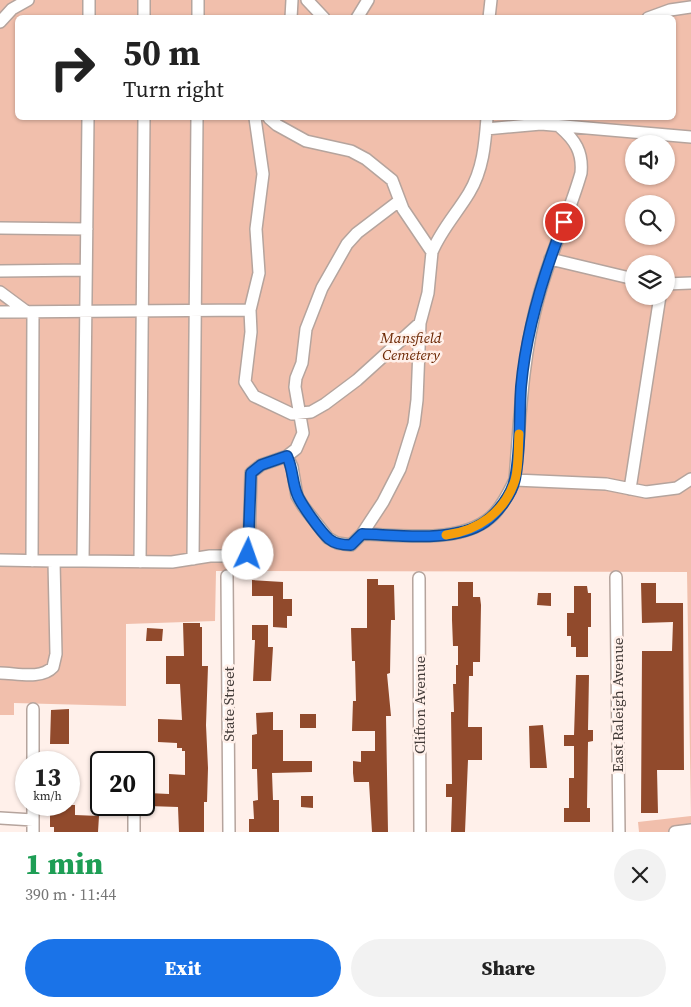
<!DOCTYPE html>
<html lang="en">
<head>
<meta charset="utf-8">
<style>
	:root { --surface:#fff; --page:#f2f2f2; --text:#222; --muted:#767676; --accent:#1a73e8 }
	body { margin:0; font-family:"Source Serif 4",serif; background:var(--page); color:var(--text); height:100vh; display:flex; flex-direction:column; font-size:19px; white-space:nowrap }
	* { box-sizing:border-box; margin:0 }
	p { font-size:16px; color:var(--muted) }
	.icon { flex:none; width:28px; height:28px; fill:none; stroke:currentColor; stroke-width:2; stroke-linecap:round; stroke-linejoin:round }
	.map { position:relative; height:832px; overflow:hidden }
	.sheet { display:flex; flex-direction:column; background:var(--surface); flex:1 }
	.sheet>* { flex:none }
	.guide { position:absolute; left:15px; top:15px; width:661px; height:105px; border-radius:8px; box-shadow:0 1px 4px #0004; background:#fff; color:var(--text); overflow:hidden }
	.fabs { position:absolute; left:625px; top:135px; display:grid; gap:10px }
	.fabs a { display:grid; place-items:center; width:50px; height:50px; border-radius:50%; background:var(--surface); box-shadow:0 1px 4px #0004; font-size:25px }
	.speed { position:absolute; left:15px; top:751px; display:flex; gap:10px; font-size:25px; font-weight:700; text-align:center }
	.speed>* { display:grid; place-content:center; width:65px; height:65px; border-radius:50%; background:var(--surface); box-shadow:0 1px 4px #0004; line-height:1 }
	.speed small { font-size:12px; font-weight:400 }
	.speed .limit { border:2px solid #111; border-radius:8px; background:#fff; color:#111 }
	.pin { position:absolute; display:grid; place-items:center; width:42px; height:42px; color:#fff; margin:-21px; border:2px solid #fff; border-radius:50%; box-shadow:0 1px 5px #0007 }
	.me { position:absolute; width:55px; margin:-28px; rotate:3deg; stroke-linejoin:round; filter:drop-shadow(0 0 4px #0008) }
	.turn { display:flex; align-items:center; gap:18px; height:105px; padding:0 25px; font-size:22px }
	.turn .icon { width:65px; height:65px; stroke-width:2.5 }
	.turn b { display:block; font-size:35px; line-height:42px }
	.round { display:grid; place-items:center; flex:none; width:52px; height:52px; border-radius:26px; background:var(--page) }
	.summary { display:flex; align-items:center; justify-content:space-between; height:85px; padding:0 25px }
	h1 { font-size:30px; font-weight:800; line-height:38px; color:#1e9e55 }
	.action { display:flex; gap:10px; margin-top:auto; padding:10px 25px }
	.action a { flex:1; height:58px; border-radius:30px; background:var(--accent); color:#fff; font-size:20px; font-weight:800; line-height:58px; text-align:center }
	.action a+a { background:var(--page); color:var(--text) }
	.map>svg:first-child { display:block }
</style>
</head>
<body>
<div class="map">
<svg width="691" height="832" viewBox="0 0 691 832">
	<rect width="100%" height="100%" fill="#fff0ea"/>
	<path fill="#f1bfac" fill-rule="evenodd" d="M 0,0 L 691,0 L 691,832 L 639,832 L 638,822 L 691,816 L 687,572 L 216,571 L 215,621 L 126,624 L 126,706 L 14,703 L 14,715 L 0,715 ZM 18,18 L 674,18 L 674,118 L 18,118 ZM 634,144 L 666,144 L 666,176 L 634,176 ZM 634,204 L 666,204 L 666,236 L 634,236 ZM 634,264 L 666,264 L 666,296 L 634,296 Z"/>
	<path fill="#914a2c" d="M 367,579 L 378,579 L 378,585 L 394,585 L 395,620 L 391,620 L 390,673 L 387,674 L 391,716 L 386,716 L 388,832 L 372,832 L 369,782 L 354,782 L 353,773 L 353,761 L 361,762 L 361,751 L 375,751 L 375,731 L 352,731 L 353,701 L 356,701 L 355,661 L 352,661 L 351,628 L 367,628 Z
		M 252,580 L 283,582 L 283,599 L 292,599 L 292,616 L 287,616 L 287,628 L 273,627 L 273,596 L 252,596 Z
		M 458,582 L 473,582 L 473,597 L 480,597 L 481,605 L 480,662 L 473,662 L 473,676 L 469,676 L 468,727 L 482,727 L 482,760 L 468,760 L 465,832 L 451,832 L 452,797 L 446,797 L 446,784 L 452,784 L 451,712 L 454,712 L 453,684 L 456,684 L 456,665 L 458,665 L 458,646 L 453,646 L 452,620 L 452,606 L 458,606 Z
		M 641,583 L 656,583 L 656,603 L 683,603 L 684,770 L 657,770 L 658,813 L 641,813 L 642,651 L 672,651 L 673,622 L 642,623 Z
		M 574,586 L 587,586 L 588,593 L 591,593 L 591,627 L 588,627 L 588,657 L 576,657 L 576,647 L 571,647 L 571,636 L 567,636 L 567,613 L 574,613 Z
		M 538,593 L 551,593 L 551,606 L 537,605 Z
		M 183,623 L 200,623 L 200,627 L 202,627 L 202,666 L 208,666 L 206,725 L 208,768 L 207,802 L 204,802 L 204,832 L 179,832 L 178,807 L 148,806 L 148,793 L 169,794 L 169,774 L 185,775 L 185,751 L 182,751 L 182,748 L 177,748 L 177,743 L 158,742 L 158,719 L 182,720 L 180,684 L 166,684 L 166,656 L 184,656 Z
		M 252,625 L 268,625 L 268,647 L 273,647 L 271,681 L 253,681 L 255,640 L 252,640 Z
		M 147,628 L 163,629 L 162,641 L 146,641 Z
		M 576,675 L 589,675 L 588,730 L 593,730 L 593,741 L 588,742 L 587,808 L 590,808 L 590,822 L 564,822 L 564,808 L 569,808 L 569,778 L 574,778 L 574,746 L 564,746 L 564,735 L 574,735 Z
		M 69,709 L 69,744 L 50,744 L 51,710 Z
		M 273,712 L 273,730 L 283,730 L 283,761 L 312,761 L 312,772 L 272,773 L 273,800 L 279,800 L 279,832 L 249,832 L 249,819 L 254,819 L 253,801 L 258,800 L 257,769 L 252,769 L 252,735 L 257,734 L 256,713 Z
		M 300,714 L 316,714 L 316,728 L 300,728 Z
		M 543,725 L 547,768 L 530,768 L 529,726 Z
		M 301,796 L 313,796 L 313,808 L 301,807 Z
		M 50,805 L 75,805 L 75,815 L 99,816 L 98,832 L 54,832 L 54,827 L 50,827 Z"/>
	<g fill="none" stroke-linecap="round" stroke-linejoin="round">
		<g stroke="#b5a49d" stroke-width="14">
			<path id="minor" d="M 307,0 L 324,18
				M 89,18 L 89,0
				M 144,18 L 144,0
				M 198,18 L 198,0
				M 291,18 L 292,0
				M 357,18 L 368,0
				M 489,18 L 491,0
				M 648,18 L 670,10 L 691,7
				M 0,22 L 12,9 L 28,0
				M 88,118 L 83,561 L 172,562 L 210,556 L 244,556 L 248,553 L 249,546 L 251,473 L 261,465 L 287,456
				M 269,118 L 277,125 L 306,141 L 351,151 L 366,159 L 392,180 L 403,209 L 432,252 L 428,293 L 420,323 L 417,400 L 414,424 L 400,469 L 383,502 L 362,534
				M 486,129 L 541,124 L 691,137
				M 399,201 L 357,233 L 347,244 L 322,288 L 306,329 L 302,363 L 296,378 L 295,387 L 303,433 L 296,449 L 287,456 L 292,467 L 297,496 L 303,506 L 328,538 L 337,543 L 351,545 L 362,534 C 402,535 466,545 495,513 C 504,503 509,492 515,480 L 606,484 L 646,492 L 677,488 L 691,479
				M 0,228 L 87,229
				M 432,252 C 441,230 457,213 469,193 C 483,170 485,144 487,118
				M 550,259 L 634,279
				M 0,271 L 86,270
				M 666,284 L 691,283
				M 0,292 L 27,312
				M 250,310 L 251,332 L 245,382 L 254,396 L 292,414 L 311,412 L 325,404 L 357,380 L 420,323
				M 0,312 L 250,310 L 259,273 L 256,229 L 263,174 L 255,118
				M 515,480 C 520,419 522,358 538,299 C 549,256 569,215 581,173 C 583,152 575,140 560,127
				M 630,489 L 660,296
				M 193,559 L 197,118
				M 0,560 L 54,561
				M 32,561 L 33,312
				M 140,562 L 144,118
				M 227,576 L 229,832
				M 616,577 L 619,832
				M 419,578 L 420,832
				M 0,673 C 16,673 41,680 53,667 L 56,654 L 54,561 L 83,561
				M 33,709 L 33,762
				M 0,818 L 33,820
				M 33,832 L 33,805
				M 134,832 L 134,805
				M 675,832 L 691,830"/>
		</g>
		<use href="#minor" stroke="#fff" stroke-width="11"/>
	</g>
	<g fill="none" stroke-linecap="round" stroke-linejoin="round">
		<g stroke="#114b97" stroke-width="12">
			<path id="route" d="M 248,554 L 251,473 L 261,465 L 287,456 C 293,469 292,481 297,494 C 300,503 321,532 329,539 C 335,544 343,545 351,545 L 362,534 C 398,535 455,543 485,522 C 498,513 512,494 515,479 C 521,449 519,417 521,387 C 526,330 543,275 564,222"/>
		</g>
		<use href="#route" stroke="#1a73e8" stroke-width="9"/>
		<path stroke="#f59e0b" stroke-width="9" d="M 446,535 C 478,531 505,512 515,480 C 519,467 518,448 519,434"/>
	</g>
	<g text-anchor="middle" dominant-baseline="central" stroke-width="5" stroke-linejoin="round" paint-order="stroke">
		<g font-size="15" font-style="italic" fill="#6b2602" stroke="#fff0ea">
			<text x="411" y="337">Mansfield<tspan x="411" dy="17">Cemetery</tspan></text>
		</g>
		<g font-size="15" fill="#413a37" stroke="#fff0ea">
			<text transform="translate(228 704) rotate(-90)">State Street</text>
			<text transform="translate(419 705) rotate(-90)">Clifton Avenue</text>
			<text transform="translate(617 705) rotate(-90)">East Raleigh Avenue</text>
		</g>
	</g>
</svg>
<div class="fabs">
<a><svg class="icon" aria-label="sound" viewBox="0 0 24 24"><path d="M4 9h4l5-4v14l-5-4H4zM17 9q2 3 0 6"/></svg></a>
<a><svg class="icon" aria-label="search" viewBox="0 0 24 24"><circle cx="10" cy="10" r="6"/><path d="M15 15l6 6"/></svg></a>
<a><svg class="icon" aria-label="layers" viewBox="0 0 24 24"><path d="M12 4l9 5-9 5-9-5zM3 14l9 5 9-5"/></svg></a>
</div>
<div class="speed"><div>13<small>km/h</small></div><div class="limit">20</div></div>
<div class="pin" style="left:564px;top:222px;background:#d93025"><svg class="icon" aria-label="arrive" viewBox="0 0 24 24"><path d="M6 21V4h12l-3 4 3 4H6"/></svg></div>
<svg class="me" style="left:248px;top:554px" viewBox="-20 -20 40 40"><circle r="19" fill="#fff"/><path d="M0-13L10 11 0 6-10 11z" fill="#1a73e8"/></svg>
<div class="guide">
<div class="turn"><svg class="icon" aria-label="right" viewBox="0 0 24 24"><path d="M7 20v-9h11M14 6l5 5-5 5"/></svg><div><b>50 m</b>Turn right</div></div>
</div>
</div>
<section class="sheet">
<div class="summary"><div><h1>1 min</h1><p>390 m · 11:44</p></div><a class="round"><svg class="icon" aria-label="close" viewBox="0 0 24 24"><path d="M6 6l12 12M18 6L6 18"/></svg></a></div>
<div class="action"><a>Exit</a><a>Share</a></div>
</section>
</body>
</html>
